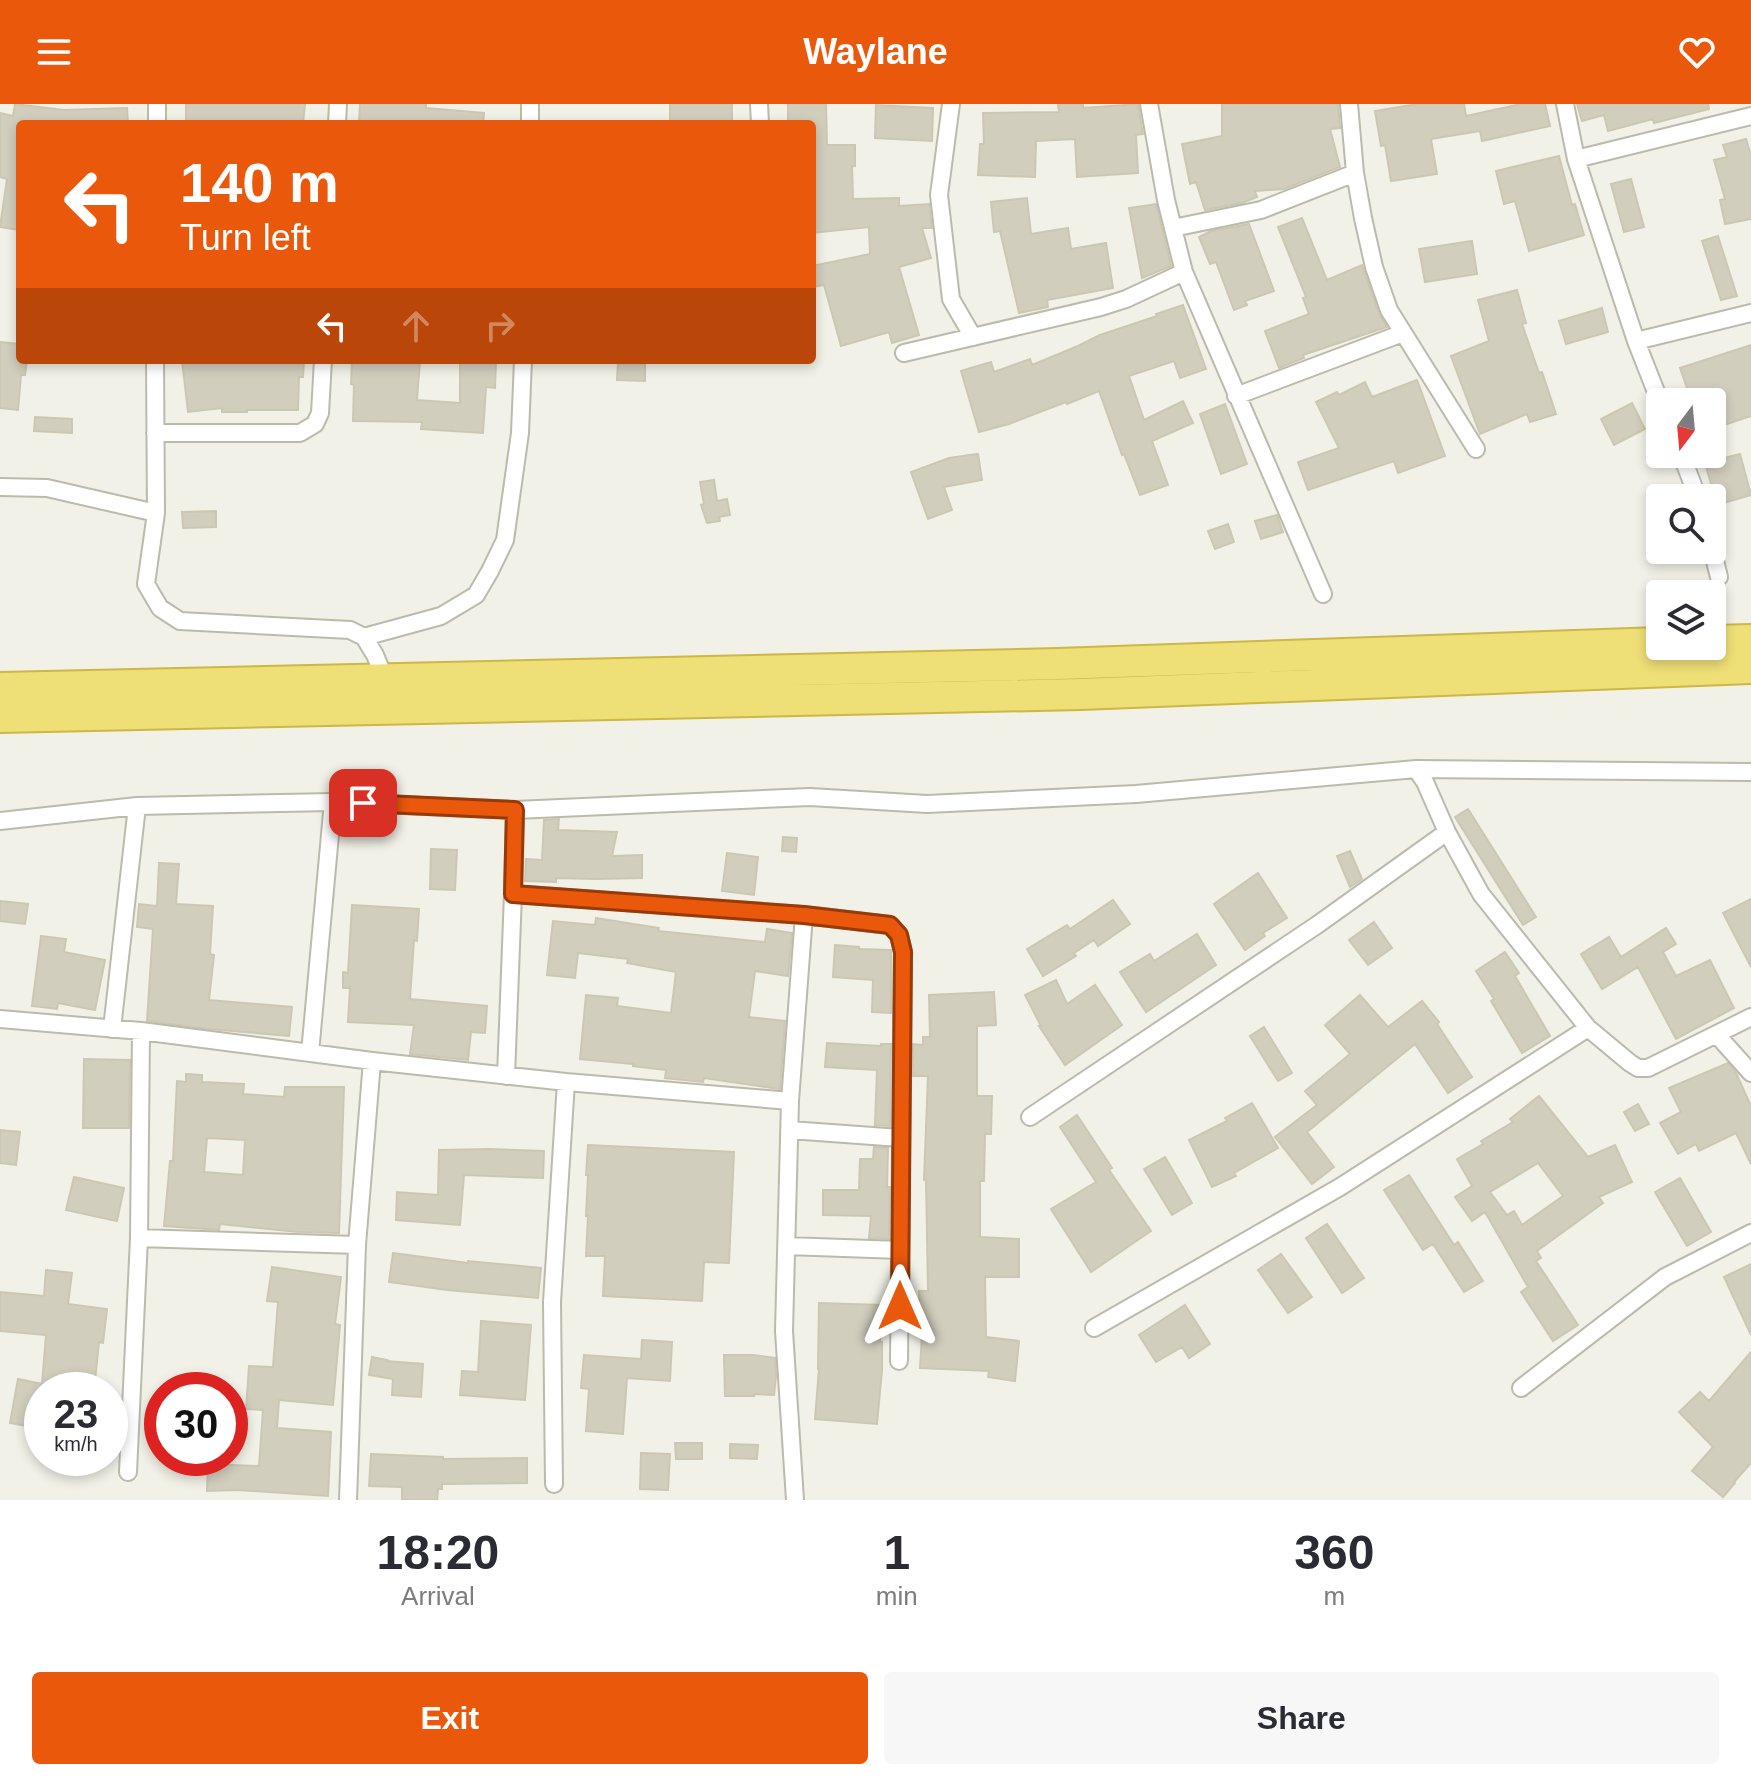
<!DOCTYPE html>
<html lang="en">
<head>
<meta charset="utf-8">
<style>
	:root { --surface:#fff; --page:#f7f7f7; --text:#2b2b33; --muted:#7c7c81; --accent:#ea580c }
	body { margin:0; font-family:Helvetica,sans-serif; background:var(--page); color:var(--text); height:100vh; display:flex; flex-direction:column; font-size:30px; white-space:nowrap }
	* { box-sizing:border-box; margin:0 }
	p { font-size:26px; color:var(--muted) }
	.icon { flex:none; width:44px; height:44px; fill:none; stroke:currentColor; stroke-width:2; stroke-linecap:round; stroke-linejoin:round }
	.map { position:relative; height:1396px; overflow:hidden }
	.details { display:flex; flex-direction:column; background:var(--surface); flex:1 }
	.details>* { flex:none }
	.guide { position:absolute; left:16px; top:16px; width:800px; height:244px; border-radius:8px; box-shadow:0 4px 12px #0003; background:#ea580c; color:#fff; overflow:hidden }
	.needle { width:52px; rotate:196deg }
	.controls { position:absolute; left:1646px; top:284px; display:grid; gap:16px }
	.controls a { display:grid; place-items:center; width:80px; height:80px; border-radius:8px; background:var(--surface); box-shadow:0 4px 12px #0003; font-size:40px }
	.speed { position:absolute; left:24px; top:1268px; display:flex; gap:16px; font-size:40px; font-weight:700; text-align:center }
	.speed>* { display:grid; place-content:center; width:104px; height:104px; border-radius:50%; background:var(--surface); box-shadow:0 4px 12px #0003; line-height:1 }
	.speed small { font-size:20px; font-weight:400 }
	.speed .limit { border:12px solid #d22; background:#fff; color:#111 }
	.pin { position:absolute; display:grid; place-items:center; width:68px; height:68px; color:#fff; margin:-34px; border-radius:16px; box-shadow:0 4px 12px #0006 }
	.me { position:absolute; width:88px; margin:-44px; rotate:0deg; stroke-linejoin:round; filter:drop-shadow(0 0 6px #0008) }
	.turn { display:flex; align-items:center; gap:28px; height:168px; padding:0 32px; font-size:36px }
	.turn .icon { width:104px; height:104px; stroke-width:2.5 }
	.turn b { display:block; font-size:56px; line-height:68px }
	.lanes { display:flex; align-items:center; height:76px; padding:0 32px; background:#0003; justify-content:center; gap:40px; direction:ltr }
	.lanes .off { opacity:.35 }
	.eta { display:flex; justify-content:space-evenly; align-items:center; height:136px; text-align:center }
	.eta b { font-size:48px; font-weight:800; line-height:56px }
	.primary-button { display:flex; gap:16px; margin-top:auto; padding:16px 32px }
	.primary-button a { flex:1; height:92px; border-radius:8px; background:var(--accent); color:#fff; font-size:32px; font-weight:800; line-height:92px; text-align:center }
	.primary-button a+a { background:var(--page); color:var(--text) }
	header { display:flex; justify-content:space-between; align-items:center; height:104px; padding:0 32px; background:var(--accent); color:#fff; font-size:36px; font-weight:800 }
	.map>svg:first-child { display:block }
</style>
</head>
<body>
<header><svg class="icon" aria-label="menu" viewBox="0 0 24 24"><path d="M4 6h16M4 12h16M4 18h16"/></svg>Waylane<svg class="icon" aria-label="heart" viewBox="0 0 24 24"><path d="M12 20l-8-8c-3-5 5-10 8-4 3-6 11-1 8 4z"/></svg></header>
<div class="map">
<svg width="1751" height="1396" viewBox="0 0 1751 1396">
	<rect width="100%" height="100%" fill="#f2f1e7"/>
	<path fill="#d2cebe" stroke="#ccc7b2" stroke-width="2" fill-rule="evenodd" d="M 15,0 L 64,6 L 127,4 L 128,20 L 20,20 L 20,126 L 0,123 L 7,75 L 0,73 L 0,9 L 13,12 Z
		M 186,0 L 305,0 L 303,20 L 186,20 Z
		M 360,0 L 426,0 L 426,4 L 484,9 L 483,20 L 359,20 Z
		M 670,0 L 732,0 L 732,20 L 670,20 Z
		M 788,0 L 826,0 L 827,41 L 855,41 L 855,62 L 852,62 L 853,95 L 899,94 L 899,102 L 929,100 L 932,124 L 922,124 L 931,154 L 899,163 L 919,231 L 892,239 L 889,228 L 841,242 L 824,181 L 812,183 L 812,162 L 870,150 L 869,123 L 812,129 L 812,20 L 788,20 Z
		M 1058,0 L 1083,0 L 1083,4 L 1138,0 L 1143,30 L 1136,31 L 1138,69 L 1077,73 L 1075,35 L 1036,37 L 1035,73 L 978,71 L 980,40 L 984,40 L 983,9 L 1059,8 Z
		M 1222,0 L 1338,0 L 1340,24 L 1330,25 L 1340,63 L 1284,85 L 1255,87 L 1257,93 L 1242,99 L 1205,106 L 1196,78 L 1190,80 L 1182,40 L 1222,32 Z
		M 1417,0 L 1464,0 L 1466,12 L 1521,0 L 1545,0 L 1550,22 L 1482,37 L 1480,27 L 1431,35 L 1437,70 L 1391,77 L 1385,41 L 1381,42 L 1375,7 Z
		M 1577,0 L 1708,0 L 1709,5 L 1654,19 L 1653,15 L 1608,27 L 1604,11 L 1582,17 Z
		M 876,1 L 933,4 L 932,37 L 875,34 Z
		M 1746,35 L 1751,51 L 1751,115 L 1725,120 L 1720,96 L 1725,95 L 1714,56 L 1727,53 L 1723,41 Z
		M 1559,52 L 1572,101 L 1575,100 L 1584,131 L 1529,147 L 1515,97 L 1504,100 L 1496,67 Z
		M 1631,75 L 1644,123 L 1624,128 L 1611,80 Z
		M 1027,94 L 1031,130 L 1068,124 L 1071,145 L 1106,139 L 1113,184 L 1047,196 L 1048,203 L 1019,209 L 1000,127 L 994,128 L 991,98 Z
		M 1156,100 L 1171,162 L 1142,174 L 1129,104 Z
		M 1302,114 L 1327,176 L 1362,161 L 1379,210 L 1387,223 L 1303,251 L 1304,254 L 1279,264 L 1265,227 L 1309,210 L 1303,194 L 1306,193 L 1278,123 Z
		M 1249,120 L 1274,187 L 1245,197 L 1247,201 L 1234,206 L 1216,158 L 1210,160 L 1199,133 L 1211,127 Z
		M 1718,132 L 1737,192 L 1721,196 L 1702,137 Z
		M 1472,137 L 1477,170 L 1425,178 L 1419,145 Z
		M 1517,186 L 1526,219 L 1522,220 L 1539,269 L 1542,268 L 1556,310 L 1530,318 L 1527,310 L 1480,330 L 1451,252 L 1489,237 L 1478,196 Z
		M 1183,201 L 1206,265 L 1180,274 L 1174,257 L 1129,272 L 1144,316 L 1183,297 L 1193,319 L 1152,337 L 1168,381 L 1140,391 L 1124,350 L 1122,351 L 1099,287 L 1067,300 L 1066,298 L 1009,320 L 979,328 L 961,267 L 991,258 L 994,268 L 1030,255 L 1032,261 L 1078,242 L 1100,231 L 1157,212 L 1156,210 Z
		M 1602,204 L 1608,228 L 1566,240 L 1559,217 Z
		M 0,238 L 20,240 L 20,256 L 27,256 L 25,271 L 21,271 L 18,306 L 0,304 Z
		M 1751,241 L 1751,312 L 1712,325 L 1712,298 L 1692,298 L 1680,264 Z
		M 182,256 L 304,256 L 303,273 L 299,273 L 298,306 L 247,306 L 247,308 L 222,308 L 222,304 L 188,308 Z
		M 352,256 L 420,256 L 417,296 L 460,299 L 460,256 L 496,257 L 495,284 L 486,283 L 483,329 L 421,325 L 422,318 L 353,317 L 354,281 L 351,280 Z
		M 618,259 L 645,260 L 645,277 L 617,276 Z
		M 1417,276 L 1445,352 L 1398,369 L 1394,357 L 1308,386 L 1298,358 L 1339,344 L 1316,298 L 1337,288 L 1339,291 L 1365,278 L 1372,293 Z
		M 1632,299 L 1645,325 L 1614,341 L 1601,315 Z
		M 1225,300 L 1247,360 L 1221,370 L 1200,310 Z
		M 35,313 L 72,315 L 72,329 L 34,327 Z
		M 978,350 L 982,376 L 944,383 L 952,406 L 928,415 L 911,368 L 949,354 Z
		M 1740,350 L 1751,391 L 1717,401 L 1705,359 Z
		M 714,376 L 717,397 L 727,395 L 730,411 L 719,413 L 720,417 L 707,419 L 701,401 L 704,400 L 700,378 Z
		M 216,407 L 216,423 L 183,424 L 182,408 Z
		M 1277,411 L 1283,428 L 1261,435 L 1255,417 Z
		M 1228,420 L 1234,438 L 1215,445 L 1208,427 Z
		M 1468,705 L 1536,813 L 1523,821 L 1455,713 Z
		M 559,715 L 558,726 L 617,728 L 612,752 L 642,751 L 642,774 L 595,775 L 556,774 L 556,778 L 525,777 L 526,755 L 542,756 L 544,716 Z
		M 783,733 L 797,734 L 796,748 L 782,747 Z
		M 431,745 L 457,746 L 455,786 L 430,785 Z
		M 1350,747 L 1362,775 L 1350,783 L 1337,752 Z
		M 727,749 L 758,753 L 754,791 L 722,787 Z
		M 159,759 L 179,760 L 176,800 L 213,802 L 210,850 L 214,851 L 209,896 L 292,903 L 289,932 L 209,925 L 147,917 L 153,825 L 137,823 L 139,800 L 157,802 Z
		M 1258,769 L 1287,814 L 1263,829 L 1265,832 L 1245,846 L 1214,800 Z
		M 1751,795 L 1751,863 L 1723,809 Z
		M 1113,796 L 1130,820 L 1098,842 L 1094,836 L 1074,849 L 1076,852 L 1043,872 L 1027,845 L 1067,821 L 1070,825 Z
		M 0,797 L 28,800 L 25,820 L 0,817 Z
		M 352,801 L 419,805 L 417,837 L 414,836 L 410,895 L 487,902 L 485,929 L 471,928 L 468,956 L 410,950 L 414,921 L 348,918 L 350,884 L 343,884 L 343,868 L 348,869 Z
		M 596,814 L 659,824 L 658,827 L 765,838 L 767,825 L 792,829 L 788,872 L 755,867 L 749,913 L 785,917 L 780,985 L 704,974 L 703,978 L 665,974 L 666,966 L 633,962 L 633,960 L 580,955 L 586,891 L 618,894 L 617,902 L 671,909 L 676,868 L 627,859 L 628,855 L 578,849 L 575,874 L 547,871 L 553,817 L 595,821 Z
		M 1374,818 L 1392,844 L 1368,861 L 1349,836 Z
		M 1666,824 L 1676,840 L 1663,848 L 1676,872 L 1710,856 L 1734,904 L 1676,935 L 1638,863 L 1602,885 L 1581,850 L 1609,833 L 1621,853 Z
		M 1197,830 L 1216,861 L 1146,908 L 1120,868 L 1150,850 L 1154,857 Z
		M 41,832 L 66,835 L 64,848 L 105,856 L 95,906 L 58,899 L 57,905 L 32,902 Z
		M 835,841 L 859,843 L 859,845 L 891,846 L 891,909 L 872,908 L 873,876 L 833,873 Z
		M 1505,848 L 1519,869 L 1515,872 L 1550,932 L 1522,949 L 1491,897 L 1494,895 L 1476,867 Z
		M 1056,876 L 1067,900 L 1095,881 L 1122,921 L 1065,961 L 1039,922 L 1041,922 L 1025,891 Z
		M 994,888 L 996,921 L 977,922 L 977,992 L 992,992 L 991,1030 L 985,1030 L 984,1077 L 980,1077 L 980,1133 L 1019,1135 L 1019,1173 L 985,1173 L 986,1233 L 1019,1237 L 1015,1277 L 988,1273 L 989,1267 L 920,1264 L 922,1231 L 917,1231 L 917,1217 L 920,1217 L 919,1187 L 928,1187 L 926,1076 L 924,1076 L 928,972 L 913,972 L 913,940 L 923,941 L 923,933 L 930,933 L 929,891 Z
		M 1360,891 L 1388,923 L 1422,897 L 1439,918 L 1437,920 L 1472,973 L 1448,989 L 1415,940 L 1307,1028 L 1334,1063 L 1312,1080 L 1275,1033 L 1317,1001 L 1305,987 L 1350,950 L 1325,921 Z
		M 1264,923 L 1292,969 L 1278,977 L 1250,932 Z
		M 827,939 L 881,942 L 881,940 L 891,940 L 890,1022 L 875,1021 L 877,966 L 825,963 Z
		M 84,955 L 130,956 L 129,1024 L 83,1024 Z
		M 1728,959 L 1736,969 L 1751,1002 L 1751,1060 L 1736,1029 L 1699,1047 L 1696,1040 L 1678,1050 L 1660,1019 L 1681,1008 L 1669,984 Z
		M 186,970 L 202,971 L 202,978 L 244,980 L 243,990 L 284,993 L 285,983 L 344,983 L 339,1129 L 298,1128 L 220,1120 L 219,1126 L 164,1122 L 170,1057 L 173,1057 L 177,977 L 186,978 ZM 207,1034 L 245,1036 L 243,1071 L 204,1068 Z
		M 1539,992 L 1588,1053 L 1615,1041 L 1632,1078 L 1599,1093 L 1603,1099 L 1537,1147 L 1541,1154 L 1536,1157 L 1578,1221 L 1553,1237 L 1521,1188 L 1528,1183 L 1485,1108 L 1472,1117 L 1455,1093 L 1472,1082 L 1457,1055 L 1483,1040 L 1481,1037 L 1513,1018 L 1510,1015 ZM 1538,1059 L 1563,1092 L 1522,1121 L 1514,1107 L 1507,1111 L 1490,1088 Z
		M 1252,999 L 1278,1044 L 1234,1069 L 1236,1072 L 1212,1083 L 1189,1036 L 1227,1017 L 1225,1014 Z
		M 1638,1000 L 1649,1020 L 1635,1027 L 1624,1008 Z
		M 1077,1011 L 1112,1064 L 1109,1066 L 1151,1127 L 1091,1168 L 1051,1105 L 1096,1078 L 1060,1023 Z
		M 0,1026 L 20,1028 L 16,1061 L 0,1059 Z
		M 588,1041 L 734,1048 L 729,1159 L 704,1158 L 702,1197 L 603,1192 L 605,1152 L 586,1152 L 588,1112 L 586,1112 L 588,1071 L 586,1071 Z
		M 874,1043 L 888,1044 L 887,1083 L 890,1083 L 889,1135 L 869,1134 L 871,1112 L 823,1111 L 823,1086 L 859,1086 L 860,1055 L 873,1055 Z
		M 489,1045 L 544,1047 L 543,1074 L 464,1071 L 460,1121 L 396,1116 L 397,1088 L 438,1091 L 439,1046 Z
		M 1165,1053 L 1192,1099 L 1172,1111 L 1144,1065 Z
		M 1409,1071 L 1454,1141 L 1458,1138 L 1483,1177 L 1464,1188 L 1433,1140 L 1423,1146 L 1384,1086 Z
		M 74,1073 L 124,1084 L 117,1117 L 66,1106 Z
		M 1680,1074 L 1711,1128 L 1687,1142 L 1655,1088 Z
		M 1327,1120 L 1364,1174 L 1342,1189 L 1306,1134 Z
		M 393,1149 L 468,1159 L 468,1157 L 541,1164 L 538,1194 L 447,1186 L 389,1178 Z
		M 1281,1150 L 1312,1193 L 1288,1209 L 1258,1166 Z
		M 1751,1160 L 1751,1231 L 1724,1173 Z
		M 272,1163 L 341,1173 L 335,1220 L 340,1221 L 333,1301 L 279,1296 L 277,1324 L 331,1328 L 328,1392 L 238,1386 L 207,1387 L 208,1360 L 259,1362 L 263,1306 L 246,1305 L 249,1262 L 273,1263 L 278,1198 L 267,1197 Z
		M 46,1166 L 72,1169 L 68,1200 L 107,1205 L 103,1239 L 99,1238 L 94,1286 L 42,1286 L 42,1300 L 38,1324 L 10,1319 L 18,1275 L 42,1280 L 46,1231 L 0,1227 L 0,1188 L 44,1192 Z
		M 819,1199 L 882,1201 L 880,1238 L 882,1238 L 882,1266 L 877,1320 L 815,1315 L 819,1265 L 818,1265 Z
		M 1185,1201 L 1210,1240 L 1189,1254 L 1182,1243 L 1156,1258 L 1139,1231 Z
		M 481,1217 L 531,1221 L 525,1296 L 460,1291 L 462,1267 L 478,1268 Z
		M 642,1236 L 672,1238 L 670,1277 L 627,1274 L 623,1330 L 586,1327 L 589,1285 L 581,1284 L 584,1251 L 641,1255 Z
		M 1751,1248 L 1751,1359 L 1734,1378 L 1735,1379 L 1723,1393 L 1692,1367 L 1713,1343 L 1679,1308 L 1700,1288 L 1709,1297 Z
		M 724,1251 L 753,1251 L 775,1254 L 776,1272 L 774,1291 L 754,1290 L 754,1292 L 725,1292 Z
		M 372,1253 L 387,1256 L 386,1257 L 423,1260 L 421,1293 L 392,1291 L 393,1275 L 369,1271 Z
		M 675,1339 L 702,1339 L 702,1355 L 676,1355 Z
		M 730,1340 L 758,1341 L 757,1355 L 730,1354 Z
		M 641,1349 L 670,1350 L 668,1386 L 640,1385 Z
		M 371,1350 L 443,1353 L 443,1355 L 527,1354 L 527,1379 L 442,1380 L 442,1385 L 438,1385 L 437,1396 L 402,1396 L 402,1383 L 369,1382 Z"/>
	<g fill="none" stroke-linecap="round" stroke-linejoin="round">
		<g stroke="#bcbaab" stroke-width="20">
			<path id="minor" d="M 759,0 L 760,20
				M 951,0 L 939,91 L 951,195 L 973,233
				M 1149,0 L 1166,96 L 1184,168 L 1323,490
				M 1349,0 L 1355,69 L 1363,114 L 1374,163 L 1389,206 L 1476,345
				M 1565,0 L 1576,55 L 1636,237 L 1660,298
				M 157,20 L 157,0
				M 337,20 L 338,0
				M 530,20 L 530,0
				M 1576,55 L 1751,12
				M 1173,124 L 1261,106 L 1355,69
				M 1636,237 L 1751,209
				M 904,249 L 1101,203 L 1126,195 L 1184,168
				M 155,256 L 156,409 L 146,480 L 160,504 L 180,517 L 350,526 L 364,533 L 375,551 L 385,575
				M 1236,292 L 1403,229
				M 155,329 L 300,329 L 315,320 L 320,309 L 323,256
				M 1681,350 L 1698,394
				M 0,383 L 47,384 L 156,409
				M 1712,445 L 1719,473
				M 364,533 L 441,512 L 476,491 L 490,467 L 505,436 L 520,329 L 523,256
				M 1416,665 L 1425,678 L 1447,728 L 1481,790 L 1588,924 L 1630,959 L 1638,964 L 1648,964 L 1751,913
				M 515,706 L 513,790 L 804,811 L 890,821 L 899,831 L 903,848 L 899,1257
				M 0,717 L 137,702 L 333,698 L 515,706 L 810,693 L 927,700 L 1136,690 L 1416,665 L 1751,668
				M 0,915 L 141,927 L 372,957 L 566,978 L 790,997
				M 112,925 L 137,702
				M 1717,931 L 1751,969
				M 310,949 L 333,698
				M 506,972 L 513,790
				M 1030,1013 L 1317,821 L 1447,728
				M 790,1026 L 900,1034
				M 139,1134 L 357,1141
				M 787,1142 L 900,1146
				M 1094,1224 L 1340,1083 L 1588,924
				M 1521,1284 L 1665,1173 L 1751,1129
				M 128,1368 L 139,1134 L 141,927
				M 554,1380 L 552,1198 L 566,978
				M 348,1396 L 357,1141 L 372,957
				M 795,1396 L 784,1227 L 790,997 L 804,811"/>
		</g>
		<g stroke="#ccb747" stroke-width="34">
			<path id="motorway" d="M 1712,537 L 1751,536
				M 0,584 L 1058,560 L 1660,539
				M 0,613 L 1081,590 L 1751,564"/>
		</g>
		<use href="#minor" stroke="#fff" stroke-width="16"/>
		<use href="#motorway" stroke="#eedf76" stroke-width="30"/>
	</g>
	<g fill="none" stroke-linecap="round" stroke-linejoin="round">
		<g stroke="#983908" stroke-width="20">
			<path id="route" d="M 363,699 L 515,706 L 513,790 L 804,811 L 890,821 L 899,831 L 903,848 L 900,1202"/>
		</g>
		<use href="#route" stroke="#ea580c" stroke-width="14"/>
	</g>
</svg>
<div class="controls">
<a><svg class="needle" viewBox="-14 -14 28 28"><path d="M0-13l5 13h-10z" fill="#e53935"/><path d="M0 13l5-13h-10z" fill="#7c7c81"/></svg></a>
<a><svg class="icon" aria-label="search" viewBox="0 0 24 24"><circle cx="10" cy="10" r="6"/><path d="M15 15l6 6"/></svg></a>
<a><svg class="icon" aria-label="layers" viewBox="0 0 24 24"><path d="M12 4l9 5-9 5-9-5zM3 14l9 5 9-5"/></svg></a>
</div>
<div class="speed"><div>23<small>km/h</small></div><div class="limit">30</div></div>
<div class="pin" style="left:363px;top:699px;background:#d93025"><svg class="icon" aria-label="arrive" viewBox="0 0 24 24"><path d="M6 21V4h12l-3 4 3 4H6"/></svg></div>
<svg class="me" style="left:900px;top:1202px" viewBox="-20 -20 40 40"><path d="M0-17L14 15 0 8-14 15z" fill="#ea580c" stroke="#fff" stroke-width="4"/></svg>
<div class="guide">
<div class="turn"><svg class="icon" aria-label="left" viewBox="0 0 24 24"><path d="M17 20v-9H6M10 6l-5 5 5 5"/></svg><div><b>140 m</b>Turn left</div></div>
<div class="lanes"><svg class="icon" aria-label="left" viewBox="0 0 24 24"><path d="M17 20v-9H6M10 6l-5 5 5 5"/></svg><svg class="icon off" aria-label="ahead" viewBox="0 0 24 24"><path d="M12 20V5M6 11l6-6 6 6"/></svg><svg class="icon off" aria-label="right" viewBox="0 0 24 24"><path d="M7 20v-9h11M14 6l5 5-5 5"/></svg></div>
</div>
</div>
<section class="details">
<div class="eta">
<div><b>18:20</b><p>Arrival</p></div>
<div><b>1</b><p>min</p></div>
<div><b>360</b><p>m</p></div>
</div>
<div class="primary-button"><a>Exit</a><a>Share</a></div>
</section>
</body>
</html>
